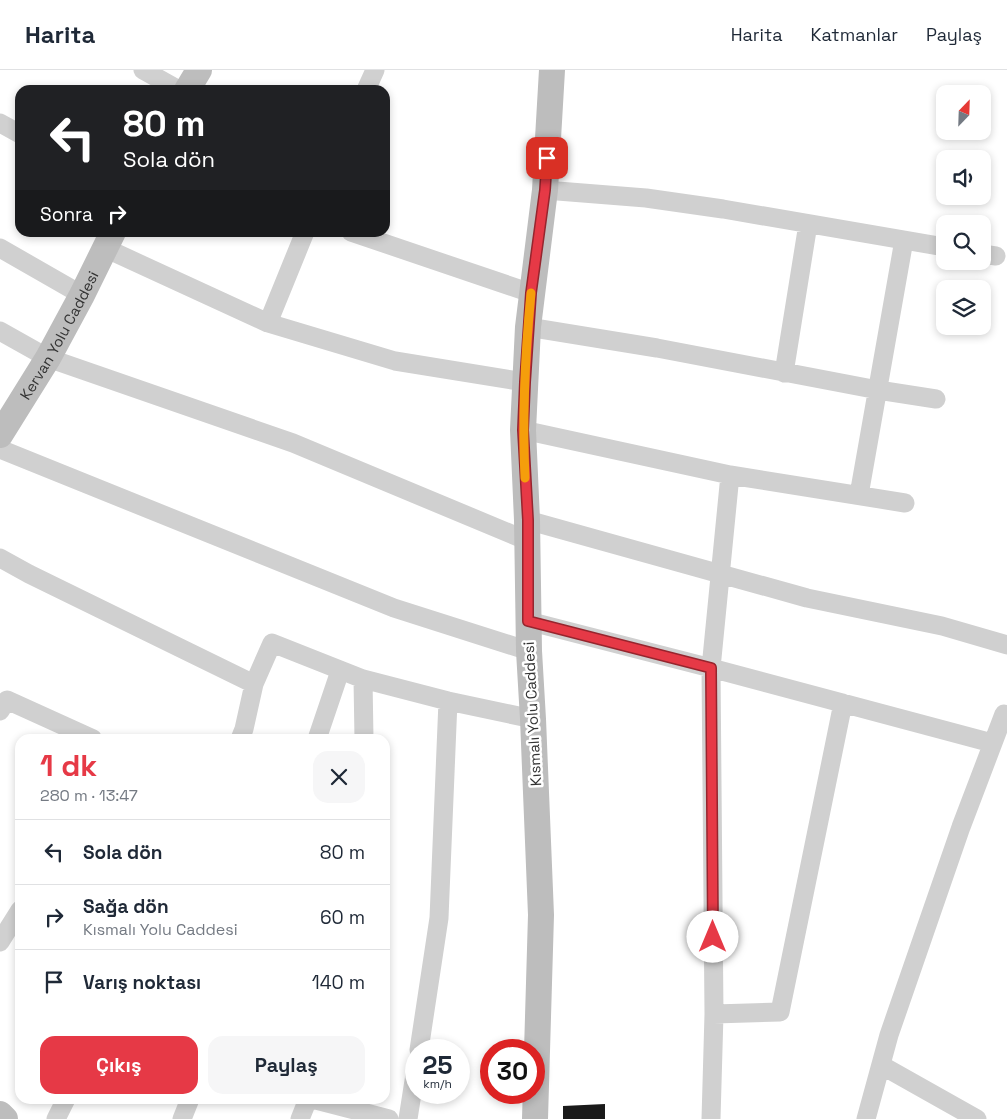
<!DOCTYPE html>
<html lang="tr">
<head>
<meta charset="utf-8">
<style>
	:root { --surface:#fff; --page:#f6f6f7; --text:#1f2937; --muted:#747a83; --line:#e0e1e3; --accent:#e63946 }
	body { margin:0; font-family:"Space Grotesk",sans-serif; background:var(--page); color:var(--text); height:100vh; display:flex; flex-direction:column; font-size:19px; white-space:nowrap }
	* { box-sizing:border-box; margin:0 }
	p { font-size:16px; color:var(--muted) }
	.icon { flex:none; width:28px; height:28px; fill:none; stroke:currentColor; stroke-width:2; stroke-linecap:round; stroke-linejoin:round }
	.map { position:relative; flex:1; overflow:hidden }
	.sheet { position:absolute; left:15px; top:664px; width:375px; height:370px; display:flex; flex-direction:column; background:var(--surface); border-radius:15px; box-shadow:0 2px 8px #0003 }
	.sheet>* { flex:none }
	.top-card { position:absolute; left:15px; top:15px; width:375px; height:152px; border-radius:15px; box-shadow:0 2px 8px #0003; background:#202124; color:#fff; overflow:hidden }
	.needle { width:32px; rotate:23deg }
	.controls { position:absolute; left:936px; top:15px; display:grid; gap:10px }
	.controls a { display:grid; place-items:center; width:55px; height:55px; border-radius:10px; background:var(--surface); box-shadow:0 2px 8px #0003; font-size:25px }
	.speed { position:absolute; left:405px; top:969px; display:flex; gap:10px; font-size:25px; font-weight:700; text-align:center }
	.speed>* { display:grid; place-content:center; width:65px; height:65px; border-radius:50%; background:var(--surface); box-shadow:0 2px 8px #0003; line-height:1 }
	.speed small { font-size:12px; font-weight:400 }
	.speed .limit { border:8px solid #d22; background:#fff; color:#111 }
	.pin { position:absolute; display:grid; place-items:center; width:42px; height:42px; color:#fff; margin:-21px; border-radius:10px; box-shadow:0 2px 8px #0006 }
	.me { position:absolute; width:55px; margin:-28px; rotate:0deg; stroke-linejoin:round; filter:drop-shadow(0 0 4px #0008) }
	.turn { display:flex; align-items:center; gap:18px; height:105px; padding:0 25px; font-size:22px }
	.turn .icon { width:65px; height:65px; stroke-width:2.5 }
	.turn b { display:block; font-size:35px; line-height:42px }
	.then { display:flex; align-items:center; height:48px; padding:0 25px; background:#0003; gap:10px; font-size:19px }
	.round { display:grid; place-items:center; flex:none; width:52px; height:52px; border-radius:15px; background:var(--page) }
	.head { display:flex; align-items:center; justify-content:space-between; height:85px; padding:0 25px }
	h1 { font-size:30px; font-weight:600; line-height:38px; color:var(--accent) }
	.action { display:flex; gap:10px; margin-top:auto; padding:10px 25px }
	.action a { flex:1; height:58px; border-radius:15px; background:var(--accent); color:#fff; font-size:20px; font-weight:600; line-height:58px; text-align:center }
	.action a+a { background:var(--page); color:var(--text) }
	ul { padding:0; list-style:none }
	li { display:flex; align-items:center; gap:15px; height:65px; padding:0 25px; border-top:1px solid var(--line) }
	li div { flex:1 }
	li b { display:block; font-size:19px }
	li em { font-style:normal }
	header { display:flex; align-items:center; gap:30px; box-sizing:border-box; height:70px; padding:0 25px; background:var(--surface); border-bottom:1px solid var(--line) }
	header strong { font-size:24px }
	nav { display:flex; gap:28px; margin-inline-start:auto; font-size:18px }
	.map>svg:first-child { display:block }
</style>
</head>
<body>
<header>
<strong>Harita</strong>
<nav><a>Harita</a><a>Katmanlar</a><a>Paylaş</a></nav>
</header>
<div class="map">
<svg width="1007" height="1049" viewBox="0 0 1007 1049">
	<rect width="100%" height="100%" fill="#fff"/>
	<path fill="#1a1a1a" d="M 605,1034 L 605,1049 L 563,1049 L 563,1036 Z"/>
	<g fill="none" stroke-linecap="round" stroke-linejoin="round">
		<path stroke="#d0d0d0" stroke-width="19" d="M 143,0 L 179,20
			M 366,20 L 375,0
			M 0,53 L 20,64
			M 545,120 L 646,128 L 723,139 L 945,177
			M 351,162 L 531,223
			M 0,178 L 82,225
			M 105,178 L 268,253 L 395,291 L 525,312
			M 982,184 L 996,186
			M 268,253 L 305,162
			M 528,257 L 657,278 L 878,320 L 936,329
			M 0,261 L 48,288 L 293,373 L 528,471
			M 784,303 L 808,154
			M 523,360 L 730,405 L 905,433
			M 0,379 L 394,538 L 529,581
			M 859,425 L 904,170
			M 527,450 L 807,528 L 942,556 L 1007,575
			M 0,488 L 29,504 L 254,614
			M 528,551 L 711,598 L 992,673
			M 363,609 L 364,669
			M 0,641 L 7,630 L 93,669
			M 240,669 L 244,659 L 254,614 L 272,573 L 363,609 L 448,631 L 533,649
			M 317,669 L 340,601
			M 0,872 L 20,840
			M 714,944 L 780,942 L 843,633
			M 419,980 L 439,848 L 448,631
			M 881,995 L 977,1049
			M 312,1029 L 389,1049
			M 56,1049 L 66,1029
			M 182,1049 L 190,1029
			M 300,1049 L 308,1029
			M 408,1049 L 416,998
			M 711,1049 L 714,944 L 711,598 L 730,405
			M 866,1049 L 889,965 L 961,757 L 1004,644"/>
		<g stroke="#bdbdbd" stroke-width="26">
			<path d="M 187,20 L 199,0"/>
			<path id="s1" d="M 0,365 L 48,288 L 82,225 L 113,162"/>
			<path d="M 0,1044 L 5,1049"/>
			<path d="M 535,1049 L 541,845 L 533,649 L 529,581 L 527,450 L 523,360 L 528,257 L 545,120 L 552,0"/>
		</g>
	</g>
	<g fill="none" stroke-linecap="round" stroke-linejoin="round">
		<g stroke="#96252e" stroke-width="12">
			<path id="route" d="M 547,88 L 545,120 L 531,223 L 525,312 L 523,360 L 528,450 L 528,551 L 711,598 L 713,867"/>
		</g>
		<use href="#route" stroke="#e63946" stroke-width="9"/>
		<path stroke="#f59e0b" stroke-width="9" d="M 525,408 C 522,346 525,285 531,223"/>
	</g>
	<g text-anchor="middle" dominant-baseline="central" stroke-width="5" stroke-linejoin="round" paint-order="stroke">
		<g font-size="15" fill="#333" stroke="#fff">
			<text stroke="none"><textPath href="#s1" startOffset="116">Kervan Yolu Caddesi</textPath></text>
			<text transform="translate(532 644) rotate(-93)">Kısmalı Yolu Caddesi</text>
		</g>
	</g>
</svg>
<div class="controls">
<a><svg class="needle" viewBox="-14 -14 28 28"><path d="M0-13l5 13h-10z" fill="#e53935"/><path d="M0 13l5-13h-10z" fill="#747a83"/></svg></a>
<a><svg class="icon" aria-label="sound" viewBox="0 0 24 24"><path d="M4 9h4l5-4v14l-5-4H4zM17 9q2 3 0 6"/></svg></a>
<a><svg class="icon" aria-label="search" viewBox="0 0 24 24"><circle cx="10" cy="10" r="6"/><path d="M15 15l6 6"/></svg></a>
<a><svg class="icon" aria-label="layers" viewBox="0 0 24 24"><path d="M12 4l9 5-9 5-9-5zM3 14l9 5 9-5"/></svg></a>
</div>
<div class="speed"><div>25<small>km/h</small></div><div class="limit">30</div></div>
<div class="pin" style="left:547px;top:88px;background:#d93025"><svg class="icon" aria-label="arrive" viewBox="0 0 24 24"><path d="M6 21V4h12l-3 4 3 4H6"/></svg></div>
<svg class="me" style="left:713px;top:867px" viewBox="-20 -20 40 40"><circle r="19" fill="#fff"/><path d="M0-13L10 11 0 6-10 11z" fill="#e63946"/></svg>
<div class="top-card">
<div class="turn"><svg class="icon" aria-label="left" viewBox="0 0 24 24"><path d="M17 20v-9H6M10 6l-5 5 5 5"/></svg><div><b>80 m</b>Sola dön</div></div>
<div class="then">Sonra<svg class="icon" aria-label="right" viewBox="0 0 24 24"><path d="M7 20v-9h11M14 6l5 5-5 5"/></svg></div>
</div>
<section class="sheet">
<div class="head"><div><h1>1 dk</h1><p>280 m · 13:47</p></div><a class="round"><svg class="icon" aria-label="close" viewBox="0 0 24 24"><path d="M6 6l12 12M18 6L6 18"/></svg></a></div>
<ul>
<li><svg class="icon" aria-label="left" viewBox="0 0 24 24"><path d="M17 20v-9H6M10 6l-5 5 5 5"/></svg><div><b>Sola dön</b></div><em>80 m</em></li>
<li><svg class="icon" aria-label="right" viewBox="0 0 24 24"><path d="M7 20v-9h11M14 6l5 5-5 5"/></svg><div><b>Sağa dön</b><p>Kısmalı Yolu Caddesi</p></div><em>60 m</em></li>
<li><svg class="icon" aria-label="arrive" viewBox="0 0 24 24"><path d="M6 21V4h12l-3 4 3 4H6"/></svg><div><b>Varış noktası</b></div><em>140 m</em></li>
</ul>
<div class="action"><a>Çıkış</a><a>Paylaş</a></div>
</section>
</div>
</body>
</html>
